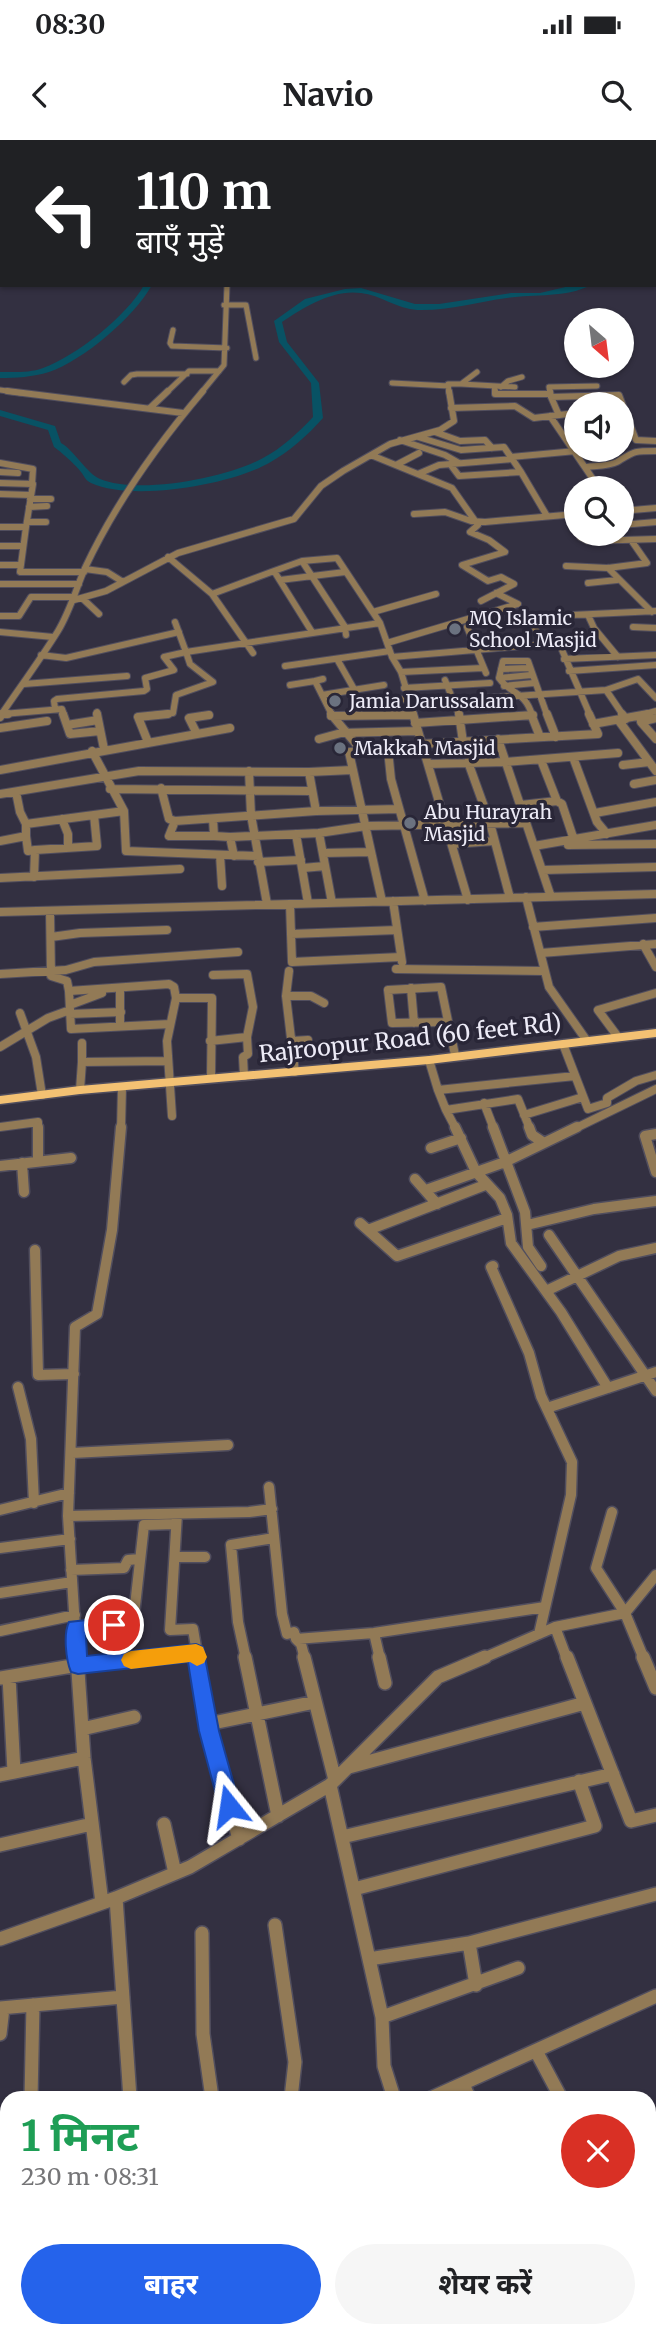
<!DOCTYPE html>
<html lang="hi">
<head>
<meta charset="utf-8">
<style>
	:root { --surface:#fff; --page:#f6f6f6; --text:#202124; --muted:#757577; --accent:#2563eb }
	body { margin:0; font-family:Merriweather,"Noto Sans Devanagari",serif; background:var(--page); color:var(--text); height:100vh; display:flex; flex-direction:column; font-size:26px; white-space:nowrap }
	* { box-sizing:border-box; margin:0 }
	p { font-size:23px; color:var(--muted) }
	.icon { flex:none; width:38px; height:38px; fill:none; stroke:currentColor; stroke-width:2; stroke-linecap:round; stroke-linejoin:round }
	.map { position:relative; flex:1; overflow:hidden }
	.side { position:absolute; left:0px; top:1951px; width:656px; height:247px; display:flex; flex-direction:column; background:var(--surface); border-radius:21px 21px 0 0; box-shadow:0 2px 5px #0004 }
	.side>* { flex:none }
	.guide { position:absolute; left:0px; top:0px; width:656px; height:147px; box-shadow:0 2px 5px #0004; background:#202124; color:#fff; overflow:hidden }
	.needle { width:46px; rotate:152deg }
	.controls { position:absolute; left:564px; top:168px; display:grid; gap:14px }
	.controls a { display:grid; place-items:center; width:70px; height:70px; border-radius:50%; background:var(--surface); box-shadow:0 2px 5px #0004; font-size:35px }
	.pin { position:absolute; display:grid; place-items:center; width:60px; height:60px; color:#fff; margin:-30px; border:4px solid #fff; border-radius:50%; box-shadow:0 2px 7px #0007 }
	.me { position:absolute; width:77px; margin:-38px; rotate:345deg; stroke-linejoin:round; filter:drop-shadow(0 0 5px #0008) }
	.turn { display:flex; align-items:center; gap:24px; height:147px; padding:0 21px; font-size:32px }
	.turn .icon { width:91px; height:91px; stroke-width:2.5 }
	.turn b { display:block; font-size:49px; line-height:60px }
	.round { display:grid; place-items:center; flex:none; width:74px; height:74px; border-radius:37px; background:var(--page) }
	.overview { display:flex; align-items:center; justify-content:space-between; height:119px; padding:0 21px }
	h1 { font-size:42px; font-weight:700; line-height:52px; color:#1e9e55 }
	.cta { display:flex; gap:14px; margin-top:auto; padding:14px 21px }
	.cta a { flex:1; height:80px; border-radius:42px; background:var(--accent); color:#fff; font-size:28px; font-weight:700; line-height:80px; text-align:center }
	.cta a+a { background:var(--page); color:var(--text) }
	.status { display:flex; justify-content:space-between; align-items:center; height:49px; padding:0 35px; background:var(--surface); direction:ltr }
	.status svg { height:19px; fill:currentColor }
	header { display:flex; justify-content:space-between; align-items:center; height:91px; padding:0 21px; background:var(--surface); font-size:32px; font-weight:700 }
	.map>svg:first-child { display:block }
</style>
</head>
<body>
<div class="status"><b>08:30</b><svg viewBox="0 0 49 12"><path d="M0 12V9h3v3zM5 12V6h3v6zM10 12V3h3v9zM15 12V0h3v12zM26 1h20v11H26zM47 4h2v5h-2z"/></svg></div>
<header><svg class="icon" aria-label="back" viewBox="0 0 24 24"><path d="M15 5l-7 7 7 7"/></svg>Navio<svg class="icon" aria-label="search" viewBox="0 0 24 24"><circle cx="10" cy="10" r="6"/><path d="M15 15l6 6"/></svg></header>
<div class="map">
<svg width="656" height="2197" viewBox="0 0 656 2197">
	<rect width="100%" height="100%" fill="#333041"/>
	<g fill="none" stroke-linecap="round" stroke-linejoin="round">
		<path fill="#085264" fill-rule="evenodd" d="M 0,56 L 2,56 L 0,61 Z
			M 654,135 L 656,135 L 656,139 L 654,139 Z
			M 144,145 L 152,145 C 134,177 84,220 49,232 C 33,237 16,238 0,238 L 0,232 C 14,232 30,233 43,228 C 76,216 127,176 144,145 Z
			M 574,145 L 591,145 C 566,158 534,154 507,158 C 477,162 448,171 417,170 C 398,169 380,155 361,153 C 333,149 304,167 282,182 L 287,202 L 319,243 L 323,278 C 308,295 289,312 269,323 C 230,345 133,362 91,343 C 85,340 85,337 81,332 C 77,326 59,310 54,307 L 48,290 L 0,276 L 0,270 L 55,286 L 61,303 C 74,310 87,334 100,339 C 138,355 227,338 263,318 C 282,308 298,293 313,277 L 311,243 L 279,202 L 274,181 L 305,159 L 345,149 L 361,148 L 415,164 L 439,164 L 511,153 L 540,153 Z"/>
		<g stroke="#514e5e" stroke-width="7">
			<path id="minor-far4" d="M 224,165 L 246,165 L 256,218
				M 173,190 L 170,203 L 172,206 L 227,208
				M 124,242 L 131,235 L 137,234 L 187,234
				M 392,243 L 449,246
				M 461,244 L 515,247
				M 494,246 L 495,253
				M 501,247 L 508,241 L 522,237
				M 0,250 L 21,253
				M 166,253 L 189,231 L 219,231
				M 201,253 L 224,225 L 227,145
				M 449,253 L 448,244 L 461,244 L 477,232
				M 550,253 L 549,247 L 597,246"/>
		</g>
		<g stroke="#514e5e" stroke-width="8">
			<path id="minor-far3" d="M 7,251 L 183,273
				M 495,251 L 495,254 L 550,254
				M 550,251 L 551,257
				M 150,268 L 168,251
				M 451,268 L 515,266 L 534,278 L 576,273
				M 558,273 L 551,257 L 619,255 L 636,300 L 656,301
				M 550,276 L 599,348
				M 435,292 L 460,301 L 485,300 L 492,308
				M 418,297 L 461,310 L 504,307 L 521,332
				M 400,300 L 445,315 L 459,323
				M 371,315 L 452,348 L 478,385 L 470,392 L 489,400 L 505,412 L 462,425 L 488,441 L 501,437 L 514,444 L 481,461
				M 511,317 L 576,311
				M 0,323 L 33,329 L 32,344
				M 450,324 L 459,336 L 521,332 L 547,376
				M 396,325 L 419,313
				M 587,327 C 595,326 610,326 617,322 C 635,311 633,311 656,311
				M 0,332 L 18,333
				M 418,334 L 439,325 L 512,319
				M 0,343 L 33,344 L 26,387
				M 0,354 L 31,355
				M 30,359 L 51,359
				M 29,367 L 47,366
				M 621,371 L 656,368
				M 414,374 L 445,372 L 471,381 L 485,382 L 576,374
				M 27,382 L 46,382
				M 621,385 L 656,382
				M 0,387 L 26,387 L 20,432 L 84,432
				M 581,394 L 580,397 L 588,401 L 656,399
				M 0,406 L 23,406
				M 168,417 L 212,454 L 274,431 L 312,492
				M 0,425 L 21,425
				M 566,426 L 608,428 L 647,423 L 631,400
				M 608,428 L 652,472
				M 85,429 L 107,432 L 123,442
				M 274,431 L 302,421
				M 280,440 L 345,432
				M 588,443 L 617,440
				M 0,444 L 79,444
				M 496,453 L 518,464 L 508,467
				M 212,454 L 253,513
				M 82,458 L 99,474
				M 74,460 L 106,451 L 178,413 L 294,379 L 321,346 L 343,331 L 390,304 L 440,290 L 454,281 L 449,251
				M 373,472 L 436,454
				M 588,475 L 594,488 L 618,517
				M 0,476 L 19,476 L 31,457 L 75,457
				M 529,477 L 656,471
				M 467,487 L 486,533
				M 633,487 L 656,488
				M 0,492 L 53,497
				M 346,495 L 345,487 L 302,421 L 337,418 L 380,483 L 392,517 L 401,532 L 414,575
				M 387,503 L 508,467 L 514,476 L 529,477 L 538,494
				M 41,515 L 66,518 L 179,492
				M 392,517 L 559,503 L 590,575
				M 337,519 L 354,549
				M 564,519 L 656,515
				M 285,526 L 390,511
				M 501,529 L 529,528
				M 569,531 L 656,525
				M 401,532 L 483,528
				M 499,538 L 531,535
				M 445,540 L 459,575
				M 24,544 L 127,536
				M 290,545 L 315,541
				M 504,546 L 534,543
				M 404,548 L 490,543
				M 606,550 L 638,539 L 656,558
				M 322,555 L 315,541 L 323,539
				M 374,561 L 407,559
				M 408,563 L 606,550 L 623,575
				M 55,569 L 54,561 L 57,559 L 144,551 L 147,549 L 145,538 L 174,530 L 164,517 L 186,512 L 175,482
				M 97,572 L 98,575
				M 3,574 L 62,569 L 64,575
				M 1,575 C 20,547 40,520 58,491 C 70,471 76,449 85,428 C 115,364 157,305 203,251
				M 153,575 L 173,573 L 176,555 L 213,542 L 190,524 L 186,512 L 380,483
				M 332,575 L 322,555 L 384,545
				M 388,575 L 412,575
				M 529,575 L 533,575
				M 532,575 C 525,551 511,555 499,538 L 503,521 L 528,521 L 547,575
				M 642,575 L 656,571"/>
		</g>
		<g stroke="#514e5e" stroke-width="10">
			<path id="minor-far2" d="M 3,574 L 8,574
				M 63,574 L 70,594 L 100,591
				M 97,574 L 104,609
				M 331,574 L 361,610
				M 413,574 L 468,760
				M 459,574 L 463,602
				M 531,574 L 540,597
				M 547,574 L 556,597
				M 622,574 L 626,579
				M 331,576 L 412,575
				M 0,577 L 2,574
				M 656,578 L 641,582 L 656,599
				M 619,581 L 656,631
				M 415,583 L 533,575
				M 593,584 L 648,574
				M 67,585 L 98,580
				M 0,588 L 47,581
				M 196,592 L 189,578 L 209,575
				M 319,599 L 341,593 L 417,591
				M 498,599 L 551,757
				M 148,602 L 138,577 L 168,574
				M 421,604 L 598,594 L 589,574
				M 388,610 L 423,610
				M 573,617 L 597,682 L 607,694
				M 541,620 L 557,661 L 562,664 L 574,700
				M 468,622 L 490,683 L 510,758
				M 428,624 L 506,622 L 618,613
				M 623,625 L 649,622
				M 0,630 L 230,588
				M 249,631 L 251,675 L 267,764
				M 309,632 L 352,630
				M 634,644 L 656,640
				M 161,648 L 169,679 L 175,681 L 169,696 L 214,696
				M 110,649 L 310,651
				M 16,652 L 20,672 L 26,684
				M 0,654 L 139,631 L 309,632 L 316,671 L 399,669
				M 521,665 L 557,661
				M 124,671 L 126,711 L 258,716
				M 595,673 L 656,662
				M 62,679 L 68,694 L 68,708
				M 213,679 L 214,696 L 230,697 L 234,716
				M 175,681 L 316,671
				M 319,693 L 366,686 L 526,683
				M 296,694 L 308,763
				M 26,696 L 28,711 L 35,710
				M 230,697 L 319,693 L 332,763
				M 0,701 L 26,696 L 26,684 L 124,671 L 92,611
				M 452,704 L 494,701
				M 568,705 L 656,704
				M 534,706 L 656,685
				M 323,713 L 370,712
				M 220,715 L 222,746
				M 258,722 L 301,720
				M 303,728 L 325,726
				M 543,730 L 656,727
				M 34,737 L 35,710 L 97,706 L 94,675
				M 0,738 L 180,729
				M 526,757 L 549,847 L 587,901
				M 382,761 L 349,612 L 388,610 L 391,639 L 425,761
				M 393,761 L 402,822
				M 290,764 L 291,794
				M 50,771 L 51,836 L 67,841 L 69,851
				M 0,772 L 656,754
				M 533,787 L 656,778
				M 397,790 L 291,794 L 292,822 L 401,817
				M 51,797 L 80,793 L 167,790
				M 643,804 L 656,827
				M 541,813 L 656,804
				M 396,829 L 544,831
				M 289,831 L 286,856 L 295,932
				M 0,834 L 66,830 L 94,822 L 238,812
				M 213,835 L 247,834 L 253,867 L 247,897 L 248,914 L 243,917 L 244,936
				M 120,848 L 120,886
				M 411,848 L 414,883
				M 286,856 L 311,856 L 324,863
				M 70,865 L 102,853
				M 20,873 L 36,917 L 42,955
				M 70,874 L 121,872
				M 448,882 L 392,883 L 388,850 L 441,847 L 455,915
				M 170,884 L 71,889 L 69,851 L 169,844 L 174,847 L 176,858
				M 618,897 L 598,870 L 656,853
				M 210,901 L 247,897
				M 292,901 L 308,900
				M 82,903 L 82,922
				M 563,904 L 588,969 L 607,963 L 607,958 L 636,941 L 656,935
				M 0,907 L 48,878 L 70,870
				M 429,920 L 438,950 L 575,936
				M 80,950 L 82,922 L 166,921
				M 438,950 L 446,970
				M 484,963 L 494,989
				M 524,975 L 583,957
				M 172,976 L 167,901 L 176,858 L 212,858 L 211,938
				M 0,987 L 38,982 L 38,989
				M 121,989 L 122,947
				M 456,989 L 446,970 L 518,959 L 530,989
				M 574,989 L 656,949"/>
		</g>
		<g stroke="#514e5e" stroke-width="13">
			<path id="minor-far1" d="M 38,987 L 38,1021
				M 455,987 L 476,1032 L 500,1058 L 507,1075 L 511,1103 L 561,1172 L 608,1248
				M 493,987 L 525,1072 L 528,1107 L 541,1126
				M 529,987 L 532,995 L 544,1003
				M 656,994 L 645,996 L 656,1032
				M 431,1008 L 461,998
				M 22,1023 L 24,1052
				M 0,1026 L 71,1018
				M 415,1039 L 437,1064
				M 426,1050 L 505,1022 L 577,987
				M 360,1083 L 397,1116 L 507,1078
				M 527,1085 L 594,1069 L 656,1061
				M 368,1090 L 485,1045
				M 549,1095 L 656,1251
				M 35,1110 L 38,1235 L 74,1234
				M 493,1126 L 491,1127 L 529,1213 L 541,1256 L 572,1322 L 571,1355 L 539,1494
				M 546,1151 L 619,1116 L 656,1108
				M 18,1247 L 31,1299 L 34,1363
				M 547,1268 L 656,1232
				M 72,1313 L 228,1305
				M 269,1347 L 282,1474 L 287,1494 L 294,1492 L 296,1499
				M 0,1370 L 69,1353
				M 612,1372 L 596,1428 L 625,1473 L 656,1435
				M 177,1374 L 170,1490 L 193,1489 L 198,1519
				M 68,1376 L 249,1372 L 272,1369
				M 0,1408 L 70,1399
				M 175,1417 L 205,1417
				M 71,1430 L 124,1428 L 128,1420 L 139,1419
				M 0,1453 L 72,1442
				M 555,1487 L 567,1519
				M 76,1488 L 133,1484 L 144,1385 L 174,1384
				M 0,1491 L 75,1475
				M 374,1493 L 380,1519
				M 77,1519 L 68,1376 L 75,1187 L 97,1174 L 112,1090 L 121,987
				M 140,1519 L 196,1513
				M 246,1519 L 238,1482 L 231,1405 L 274,1398
				M 305,1519 L 301,1504 L 296,1499 L 374,1493 L 545,1467
				M 481,1519 L 555,1487 L 625,1473 L 644,1519"/>
		</g>
		<g stroke="#514e5e" stroke-width="16">
			<path id="minor" d="M 77,1517 L 84,1618 L 102,1763
				M 197,1517 L 209,1591 L 239,1699
				M 245,1517 L 278,1676
				M 304,1517 L 335,1640
				M 379,1517 L 385,1543
				M 567,1517 L 631,1681 L 656,1675
				M 643,1517 L 656,1548
				M 9,1537 L 14,1632
				M 0,1538 L 78,1525 L 157,1517
				M 208,1584 L 315,1562
				M 82,1589 L 134,1577
				M 349,1627 L 585,1563
				M 0,1635 L 84,1618
				M 330,1645 L 382,1877 L 384,1926 L 394,1958
				M 164,1684 L 175,1733
				M 342,1697 L 613,1634
				M 0,1705 L 92,1684
				M 354,1749 L 595,1686 L 579,1641
				M 116,1758 L 130,1958
				M 275,1785 L 295,1922 L 291,1958
				M 202,1793 L 203,1894 L 212,1958
				M 0,1799 L 116,1758 L 190,1727 L 330,1645 L 438,1537 L 485,1517
				M 469,1803 L 476,1845
				M 369,1819 L 469,1803 L 656,1754
				M 0,1868 L 123,1857
				M 382,1877 L 518,1828
				M 0,1894 L 3,1868
				M 536,1911 L 561,1958
				M 463,1944 L 469,1958
				M 31,1958 L 33,1865
				M 431,1958 L 656,1856
				M 96,2191 L 99,2197
				M 305,2191 L 306,2197
				M 48,2197 L 55,2191"/>
		</g>
		<g stroke="#514e5e" stroke-width="3">
			<path id="major" d="M 656,889 L 656,897 L 429,924 L 80,954 L 0,964 L 0,956 L 80,946 L 429,916 Z"/>
		</g>
		<use href="#minor-far4" stroke="#927a56" stroke-width="5"/>
		<use href="#minor-far3" stroke="#927a56" stroke-width="6"/>
		<use href="#minor-far2" stroke="#927a56" stroke-width="8"/>
		<use href="#minor-far1" stroke="#927a56" stroke-width="10"/>
		<use href="#minor" stroke="#927a56" stroke-width="13"/>
		<use href="#major" fill="#f3c173" fill-rule="evenodd"/>
	</g>
	<path fill="#2563eb" stroke="#184099" stroke-width="2" d="M 114,1477 L 120,1479 L 123,1485 L 120,1491 L 86,1496 L 87,1516 L 196,1504 L 203,1507 L 219,1591 L 240,1666 L 237,1673 L 229,1676 L 222,1673 L 219,1666 L 199,1591 L 188,1522 L 78,1534 L 71,1532 C 66,1520 63,1494 69,1482 Z"/>
	<path fill="#f59e0b" d="M 196,1504 L 203,1507 L 207,1517 L 204,1523 L 197,1526 L 190,1522 L 131,1529 L 124,1526 L 121,1520 L 124,1514 L 131,1511 Z"/>
	<g fill="#6b7280" stroke="#292637" stroke-width="2.5">
		<circle cx="455" cy="489" r="7"/>
		<circle cx="335" cy="561" r="7"/>
		<circle cx="340" cy="608" r="7"/>
		<circle cx="410" cy="683" r="7"/>
	</g>
	<g text-anchor="middle" dominant-baseline="central" stroke-width="7" stroke-linejoin="round" paint-order="stroke">
		<g font-size="19" fill="#edebf7" stroke="#292637" text-anchor="start">
			<text x="469" y="478">MQ Islamic<tspan x="469" dy="22">School Masjid</tspan></text>
			<text x="349" y="561">Jamia Darussalam</text>
			<text x="354" y="608">Makkah Masjid</text>
			<text x="424" y="672">Abu Hurayrah<tspan x="424" dy="22">Masjid</tspan></text>
		</g>
		<g font-size="23" fill="#edebf7" stroke="#292637">
			<text transform="translate(410 898) rotate(-6)">Rajroopur Road (60 feet Rd)</text>
		</g>
	</g>
</svg>
<div class="controls">
<a><svg class="needle" viewBox="-14 -14 28 28"><path d="M0-13l5 13h-10z" fill="#e53935"/><path d="M0 13l5-13h-10z" fill="#757577"/></svg></a>
<a><svg class="icon" aria-label="sound" viewBox="0 0 24 24"><path d="M4 9h4l5-4v14l-5-4H4zM17 9q2 3 0 6"/></svg></a>
<a><svg class="icon" aria-label="search" viewBox="0 0 24 24"><circle cx="10" cy="10" r="6"/><path d="M15 15l6 6"/></svg></a>
</div>
<div class="pin" style="left:114px;top:1485px;background:#d93025"><svg class="icon" aria-label="arrive" viewBox="0 0 24 24"><path d="M6 21V4h12l-3 4 3 4H6"/></svg></div>
<svg class="me" style="left:229px;top:1666px" viewBox="-20 -20 40 40"><path d="M0-17L14 15 0 8-14 15z" fill="#2563eb" stroke="#fff" stroke-width="4"/></svg>
<div class="guide">
<div class="turn"><svg class="icon" aria-label="left" viewBox="0 0 24 24"><path d="M17 20v-9H6M10 6l-5 5 5 5"/></svg><div><b>110 m</b>बाएँ मुड़ें</div></div>
</div>
<section class="side">
<div class="overview"><div><h1>1 मिनट</h1><p>230 m · 08:31</p></div><a class="round" style="background:#d93025;color:#fff"><svg class="icon" aria-label="close" viewBox="0 0 24 24"><path d="M6 6l12 12M18 6L6 18"/></svg></a></div>
<div class="cta"><a>बाहर</a><a>शेयर करें</a></div>
</section>
</div>
</body>
</html>
